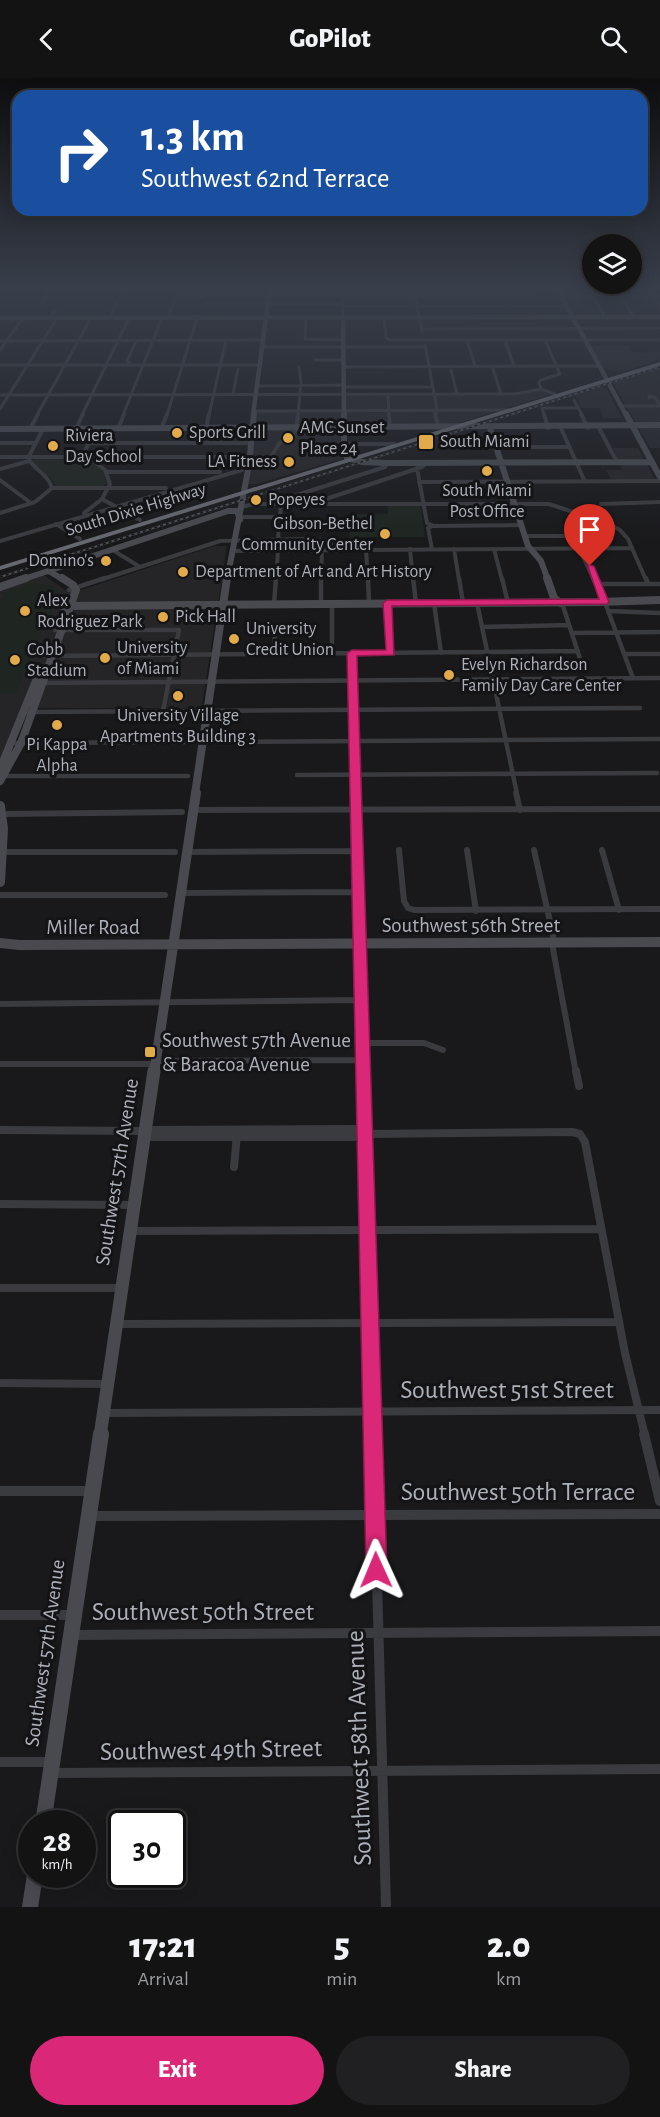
<!DOCTYPE html>
<html lang="en">
<head>
<meta charset="utf-8">
<style>
	:root { --surface:#131314; --page:#202022; --text:#f1f3f6; --muted:#9d9ea0; --line:#323234; --accent:#db2777 }
	body { margin:0; font-family:"Alegreya Sans",sans-serif; background:var(--page); color:var(--text); height:100vh; display:flex; flex-direction:column; font-size:22px; white-space:nowrap }
	* { box-sizing:border-box; margin:0 }
	p { font-size:20px; color:var(--muted) }
	.icon { flex:none; width:33px; height:33px; fill:none; stroke:currentColor; stroke-width:2; stroke-linecap:round; stroke-linejoin:round }
	.map { position:relative; height:1829px; overflow:hidden }
	.sheet { display:flex; flex-direction:column; background:var(--surface); flex:1 }
	.sheet>* { flex:none }
	.top-card { position:absolute; left:12px; top:12px; width:636px; height:126px; border-radius:18px; box-shadow:0 3px 15px #0003,0 0 0 2px var(--line); background:#1a4fa0; color:#fff; overflow:hidden }
	.controls { position:absolute; left:582px; top:156px; display:grid; gap:12px }
	.controls a { display:grid; place-items:center; width:60px; height:60px; border-radius:50%; background:var(--surface); box-shadow:0 3px 15px #0003,0 0 0 2px var(--line); font-size:30px }
	.speed { position:absolute; left:18px; top:1732px; display:flex; gap:12px; font-size:30px; font-weight:700; text-align:center }
	.speed>* { display:grid; place-content:center; width:78px; height:78px; border-radius:50%; background:var(--surface); box-shadow:0 3px 15px #0003,0 0 0 2px var(--line); line-height:1 }
	.speed small { font-size:15px; font-weight:400 }
	.speed .limit { border:3px solid #111; border-radius:9px; background:#fff; color:#111 }
	.pin { position:absolute; display:grid; place-items:center; width:51px; height:51px; color:#fff; margin:-62px -26px; border-radius:50% 50% 50% 0; rotate:-45deg; box-shadow:0 0 6px #0007 }
	.pin .icon { rotate:45deg }
	.me { position:absolute; width:66px; margin:-33px; rotate:359deg; stroke-linejoin:round; filter:drop-shadow(0 0 4px #0008) }
	.turn { display:flex; align-items:center; gap:21px; height:126px; padding:0 30px; font-size:27px }
	.turn .icon { width:78px; height:78px; stroke-width:2.5 }
	.turn b { display:block; font-size:42px; line-height:51px }
	.eta { display:flex; justify-content:space-evenly; align-items:center; height:102px; text-align:center }
	.eta b { font-size:36px; font-weight:800; line-height:42px }
	.primary-button { display:flex; gap:12px; margin-top:auto; padding:12px 30px }
	.primary-button a { flex:1; height:69px; border-radius:36px; background:var(--accent); color:#fff; font-size:24px; font-weight:800; line-height:69px; text-align:center }
	.primary-button a+a { background:var(--page); color:var(--text) }
	header { display:flex; justify-content:space-between; align-items:center; height:78px; padding:0 30px; background:var(--surface); font-size:27px; font-weight:800 }
	.map>svg:first-child { display:block }
</style>
</head>
<body>
<header><svg class="icon" aria-label="back" viewBox="0 0 24 24"><path d="M15 5l-7 7 7 7"/></svg>GoPilot<svg class="icon" aria-label="search" viewBox="0 0 24 24"><circle cx="10" cy="10" r="6"/><path d="M15 15l6 6"/></svg></header>
<div class="map">
<svg width="660" height="1829" viewBox="0 0 660 1829">
	<rect width="100%" height="100%" fill="#19191b"/>
	<path fill="#252528" d="M 591,268 L 629,268 L 632,274 L 648,275 L 659,272 L 660,282 L 620,294 L 603,290 Z
		M 660,290 L 660,370 L 650,370 L 613,305 Z
		M 600,310 L 606,310 L 622,340 L 604,341 L 599,330 L 581,330 L 575,317 Z
		M 539,312 L 552,316 L 449,348 L 392,348 L 391,332 L 346,332 L 346,318 L 518,317 Z
		M 258,334 L 387,334 L 388,348 L 256,348 Z
		M 342,351 L 342,381 L 256,406 L 248,406 L 256,352 Z
		M 613,370 L 638,370 L 655,402 L 611,402 L 606,392 L 622,392 Z
		M 214,468 L 227,468 L 202,627 L 197,630 L 21,630 L 0,680 L 0,511 L 44,497 L 65,512 L 81,512 Z"/>
	<path fill="#1f2520" d="M 39,380 L 87,380 L 103,394 L 107,405 L 102,409 L 55,409 L 52,401 L 31,383 Z
		M 420,426 L 425,459 L 357,459 L 357,470 L 350,470 L 349,436 L 388,436 L 388,427 Z
		M 35,505 L 55,509 L 58,513 L 56,518 L 52,519 L 50,538 L 44,547 L 16,615 L 0,615 L 0,521 L 6,519 L 1,515 Z"/>
	<g fill="none" stroke-linecap="round" stroke-linejoin="round">
		<path stroke="#36373b" stroke-width="4" stroke-dasharray="4 1.5" stroke-linecap="butt" d="M 302,461 L 328,462"/>
		<path stroke="#3a3b3f" stroke-width="3" d="M 342,210 L 343,239
			M 413,210 L 422,253
			M 588,210 L 605,239
			M 615,210 L 634,239
			M 647,210 L 660,229
			M 502,211 L 507,212 L 505,214 Z
			M 505,214 L 507,218
			M 561,218 L 660,218
			M 43,224 L 52,210
			M 205,225 L 268,225
			M 268,226 L 342,226
			M 342,228 L 567,228
			M 306,239 L 305,261 L 343,262
			M 384,239 L 386,260 L 390,262 L 660,262
			M 50,240 L 55,233
			M 110,240 L 124,210
			M 168,240 L 176,218 L 539,218
			M 422,251 L 660,250
			M 467,262 L 475,288
			M 505,262 L 514,288
			M 545,262 L 560,296 L 541,302 L 539,305 L 541,311 L 555,316
			M 0,263 L 263,262
			M 425,267 L 437,331 L 436,337
			M 262,269 L 425,269
			M 0,272 L 23,240
			M 315,282 L 344,282
			M 130,285 L 127,283 L 136,263
			M 0,287 L 259,287
			M 450,288 L 457,316
			M 492,288 L 501,316
			M 344,289 L 599,288
			M 256,308 L 344,307
			M 344,309 L 433,309
			M 233,316 L 238,291
			M 0,317 L 515,316 L 541,311
			M 388,317 L 389,337
			M 649,320 L 649,318 L 655,319 L 660,328
			M 574,322 L 582,337
			M 621,328 L 660,328
			M 0,331 L 57,240
			M 253,333 L 511,332
			M 37,337 L 91,240
			M 82,337 L 129,240
			M 123,337 L 162,240
			M 167,337 L 197,240
			M 209,337 L 226,262
			M 298,337 L 301,304 L 299,289
			M 544,337 L 542,330 L 578,330"/>
		<path stroke="#3a3b3f" stroke-width="4" d="M 389,336 L 390,349
			M 435,336 L 438,348
			M 544,336 L 548,350
			M 581,336 L 588,350
			M 561,350 L 585,404
			M 599,350 L 617,384
			M 30,351 L 38,336
			M 76,351 L 83,336
			M 118,351 L 124,336
			M 161,351 L 167,336
			M 206,351 L 209,336
			M 0,365 L 34,365
			M 88,365 L 251,365
			M 345,366 L 394,366
			M 495,369 L 569,369
			M 0,379 L 250,379
			M 270,380 L 279,366 L 296,353 L 298,336
			M 417,390 L 427,445 L 434,448
			M 0,391 L 29,383
			M 106,394 L 220,394
			M 0,402 L 31,425
			M 419,404 L 660,403
			M 52,410 L 166,410
			M 102,421 L 140,442
			M 278,423 L 385,389 L 387,385
			M 317,424 L 422,389 L 426,385
			M 601,426 L 660,424
			M 242,429 L 253,426 L 549,426 L 609,446 L 620,452 L 628,461 L 646,502
			M 0,435 L 35,424 L 52,410 C 48,396 34,392 28,380 L 43,351
			M 84,435 L 102,421 L 110,406 L 105,392 L 84,376 L 94,351
			M 240,439 L 280,439
			M 56,446 L 80,461
			M 434,448 L 521,447
			M 525,458 L 588,458 L 596,455
			M 278,461 L 281,426
			M 328,462 L 331,463 L 330,472
			M 0,463 L 242,392
			M 111,471 L 140,489
			M 410,471 L 413,502
			M 432,471 L 428,450 L 433,448
			M 454,471 L 459,502
			M 494,471 L 502,502
			M 579,471 L 594,502
			M 366,472 L 368,502
			M 232,473 L 632,470
			M 100,502 L 220,463 L 302,461
			M 276,502 L 278,472
			M 321,502 L 322,472"/>
		<path stroke="#3a3b3f" stroke-width="4.5" d="M 368,500 L 369,525
			M 413,500 L 416,525
			M 459,500 L 463,525
			M 502,500 L 508,525
			M 593,500 L 606,527 L 633,600
			M 646,500 L 648,506
			M 597,506 L 660,506
			M 69,512 L 105,500
			M 332,525 L 332,575
			M 387,525 L 391,575
			M 434,525 L 441,575
			M 477,525 L 517,716
			M 560,525 L 563,528 L 582,587
			M 274,526 L 276,500
			M 321,526 L 321,500
			M 608,533 L 660,535
			M 482,549 L 569,547
			M 55,552 L 179,552 L 163,633
			M 572,555 L 660,554
			M 352,575 L 356,716
			M 273,576 L 275,557
			M 624,576 L 660,576
			M 45,578 L 578,573
			M 39,605 L 660,600
			M 24,634 L 640,630
			M 204,664 L 660,661
			M 12,665 L 193,664
			M 297,697 L 657,695
			M 0,698 L 188,698"/>
		<path stroke="#3a3b3f" stroke-width="6" d="M 356,715 L 363,995
			M 516,715 L 520,732
			M 194,732 L 660,731
			M 2,736 L 182,734
			M 399,772 L 404,823 L 408,830 L 414,832 L 660,831
			M 467,772 L 476,833
			M 534,772 L 553,857 L 553,871 L 576,995
			M 602,772 L 619,832
			M 0,774 L 175,774
			M 187,774 L 358,773
			M 181,815 L 359,814
			M 0,817 L 165,817
			M 0,926 L 360,922
			M 363,965 L 424,965 L 443,972
			M 156,983 L 364,982
			M 0,986 L 155,986"/>
		<path stroke="#3a3b3f" stroke-width="8" d="M 363,993 L 373,1358
			M 576,993 L 579,1008
			M 0,1052 L 145,1053
			M 145,1052 L 356,1051 L 365,1056
			M 144,1059 L 354,1059 L 365,1056 L 572,1054 L 580,1056 L 585,1064 L 625,1275 L 645,1358
			M 234,1089 L 237,1056
			M 0,1126 L 134,1127
			M 131,1153 L 601,1151
			M 0,1210 L 122,1210
			M 117,1246 L 619,1244
			M 0,1305 L 108,1306
			M 103,1335 L 660,1332"/>
		<path stroke="#3a3b3f" stroke-width="10" d="M 373,1356 L 386,1829
			M 644,1356 L 660,1423
			M 0,1413 L 91,1413
			M 90,1438 L 660,1436
			M 0,1537 L 72,1537
			M 72,1557 L 660,1553
			M 0,1684 L 51,1684
			M 50,1695 L 660,1691"/>
		<path stroke="#484a4f" stroke-width="4.5" d="M 557,210 L 626,337
			M 343,239 L 344,337
			M 0,240 L 660,239
			M 253,337 L 270,210"/>
		<path stroke="#484a4f" stroke-width="6" d="M 344,336 L 344,372 L 347,380
			M 626,336 L 660,399
			M 490,350 L 528,468 L 541,483 L 548,502
			M 0,351 L 660,347
			M 347,380 L 362,384 L 387,385 L 652,384
			M 47,492 L 64,502
			M 21,502 L 228,433 L 237,433 L 240,442
			M 227,502 L 249,387 L 254,336"/>
		<path stroke="#484a4f" stroke-width="8" d="M 547,500 L 554,520 L 560,525
			M 0,509 L 26,500
			M 598,524 L 660,522
			M 63,528 L 604,524
			M 0,691 L 40,593
			M 0,703 L 21,665 L 76,512 L 73,507 L 62,500
			M 195,716 L 227,500"/>
		<path stroke="#484a4f" stroke-width="10" d="M 0,728 L 3,751 L 0,804
			M 0,865 L 19,867 L 660,864
			M 154,995 L 196,715"/>
		<path stroke="#484a4f" stroke-width="13" d="M 100,1358 L 154,993"/>
		<path stroke="#484a4f" stroke-width="16" d="M 43,1746 L 101,1356
			M 30,1829 L 35,1797"/>
		<path fill="#676970" fill-rule="evenodd" d="M 660,284 L 660,288 L 0,492 L 0,488 Z"/>
		<g stroke="#4d4f54" stroke-width="2">
			<path id="rail" d="M 0,499 L 660,289"/>
		</g>
		<use href="#rail" stroke="#141416" stroke-width="1.5" stroke-dasharray="3" stroke-linecap="butt"/>
	</g>
	<linearGradient id="sky" x2="0" y2="1"><stop stop-color="#0e0e0f"/><stop offset="0.45" stop-color="#383e4a"/><stop offset="1" stop-color="#383e4a" stop-opacity="0"/></linearGradient>
	<rect width="660" height="466" fill="url(#sky)"/>
	<path fill="#db2777" stroke="#8e194d" stroke-width="1.5" d="M 587,486 L 594,488 L 609,524 L 607,526 L 392,528 L 394,577 L 357,578 L 387,1492 L 384,1500 L 376,1503 L 369,1500 L 366,1492 L 347,575 L 352,572 L 386,572 L 383,525 L 387,522 L 599,521 Z"/>
	<g fill="#e1aa4a" stroke="#141416" stroke-width="2">
		<circle cx="177" cy="355" r="6"/>
		<circle cx="288" cy="360" r="6"/>
		<rect x="418" y="356" width="16" height="16" rx="3"/>
		<circle cx="53" cy="368" r="6"/>
		<circle cx="289" cy="384" r="6"/>
		<circle cx="487" cy="393" r="6"/>
		<circle cx="256" cy="422" r="6"/>
		<circle cx="385" cy="456" r="6"/>
		<circle cx="106" cy="483" r="6"/>
		<circle cx="183" cy="494" r="6"/>
		<circle cx="25" cy="533" r="6"/>
		<circle cx="163" cy="539" r="6"/>
		<circle cx="234" cy="561" r="6"/>
		<circle cx="105" cy="580" r="6"/>
		<circle cx="15" cy="582" r="6"/>
		<circle cx="449" cy="597" r="6"/>
		<circle cx="178" cy="618" r="6"/>
		<circle cx="57" cy="647" r="6"/>
		<rect x="144" y="968" width="12" height="12" rx="3"/>
	</g>
	<g text-anchor="middle" dominant-baseline="central" stroke-width="6" stroke-linejoin="round" paint-order="stroke">
		<g font-size="18" fill="#acb1b9" stroke="#141416" text-anchor="start">
			<text x="300" y="350">AMC Sunset<tspan x="300" dy="21">Place 24</tspan></text>
			<text x="189" y="355">Sports Grill</text>
			<text x="65" y="358">Riviera<tspan x="65" dy="21">Day School</tspan></text>
			<text x="440" y="364">South Miami</text>
			<text x="277" y="384" text-anchor="end">LA Fitness</text>
			<text x="487" y="413" text-anchor="middle">South Miami<tspan x="487" dy="21">Post Office</tspan></text>
			<text x="268" y="422">Popeyes</text>
			<text x="373" y="446" text-anchor="end">Gibson-Bethel<tspan x="373" dy="21">Community Center</tspan></text>
			<text x="94" y="483" text-anchor="end">Domino's</text>
			<text x="195" y="494">Department of Art and Art History</text>
			<text x="37" y="523">Alex<tspan x="37" dy="21">Rodriguez Park</tspan></text>
			<text x="175" y="539">Pick Hall</text>
			<text x="246" y="551">University<tspan x="246" dy="21">Credit Union</tspan></text>
			<text x="117" y="570">University<tspan x="117" dy="21">of Miami</tspan></text>
			<text x="27" y="572">Cobb<tspan x="27" dy="21">Stadium</tspan></text>
			<text x="461" y="587">Evelyn Richardson<tspan x="461" dy="21">Family Day Care Center</tspan></text>
			<text x="178" y="638" text-anchor="middle">University Village<tspan x="178" dy="21">Apartments Building 3</tspan></text>
			<text x="57" y="667" text-anchor="middle">Pi Kappa<tspan x="57" dy="21">Alpha</tspan></text>
		</g>
		<g font-size="18" fill="#acb1b9" stroke="#141416">
			<text transform="translate(136 432) rotate(-17)">South Dixie Highway</text>
		</g>
		<g font-size="21" fill="#acb1b9" stroke="#141416">
			<text x="471" y="847">Southwest 56th Street</text>
			<text x="93" y="849">Miller Road</text>
			<text transform="translate(117 1094) rotate(-81)">Southwest 57th Avenue</text>
			<text transform="translate(45 1575) rotate(-82)">Southwest 57th Avenue</text>
		</g>
		<g font-size="21" fill="#acb1b9" stroke="#141416" text-anchor="start">
			<text x="162" y="962">Southwest 57th Avenue<tspan x="162" dy="24">&amp; Baracoa Avenue</tspan></text>
		</g>
		<g font-size="26" fill="#acb1b9" stroke="#141416">
			<text x="507" y="1312">Southwest 51st Street</text>
			<text x="518" y="1414">Southwest 50th Terrace</text>
			<text x="203" y="1534">Southwest 50th Street</text>
			<text transform="translate(359 1670) rotate(-92)">Southwest 58th Avenue</text>
			<text transform="translate(211 1672) rotate(-1)">Southwest 49th Street</text>
		</g>
	</g>
</svg>
<div class="controls">
<a><svg class="icon" aria-label="layers" viewBox="0 0 24 24"><path d="M12 4l9 5-9 5-9-5zM3 14l9 5 9-5"/></svg></a>
</div>
<div class="speed"><div>28<small>km/h</small></div><div class="limit">30</div></div>
<div class="pin" style="left:590px;top:488px;background:#d93025"><svg class="icon" aria-label="arrive" viewBox="0 0 24 24"><path d="M6 21V4h12l-3 4 3 4H6"/></svg></div>
<svg class="me" style="left:376px;top:1492px" viewBox="-20 -20 40 40"><path d="M0-17L14 15 0 8-14 15z" fill="#db2777" stroke="#fff" stroke-width="4"/></svg>
<div class="top-card">
<div class="turn"><svg class="icon" aria-label="right" viewBox="0 0 24 24"><path d="M7 20v-9h11M14 6l5 5-5 5"/></svg><div><b>1.3 km</b>Southwest 62nd Terrace</div></div>
</div>
</div>
<section class="sheet">
<div class="eta">
<div><b>17:21</b><p>Arrival</p></div>
<div><b>5</b><p>min</p></div>
<div><b>2.0</b><p>km</p></div>
</div>
<div class="primary-button"><a>Exit</a><a>Share</a></div>
</section>
</body>
</html>
